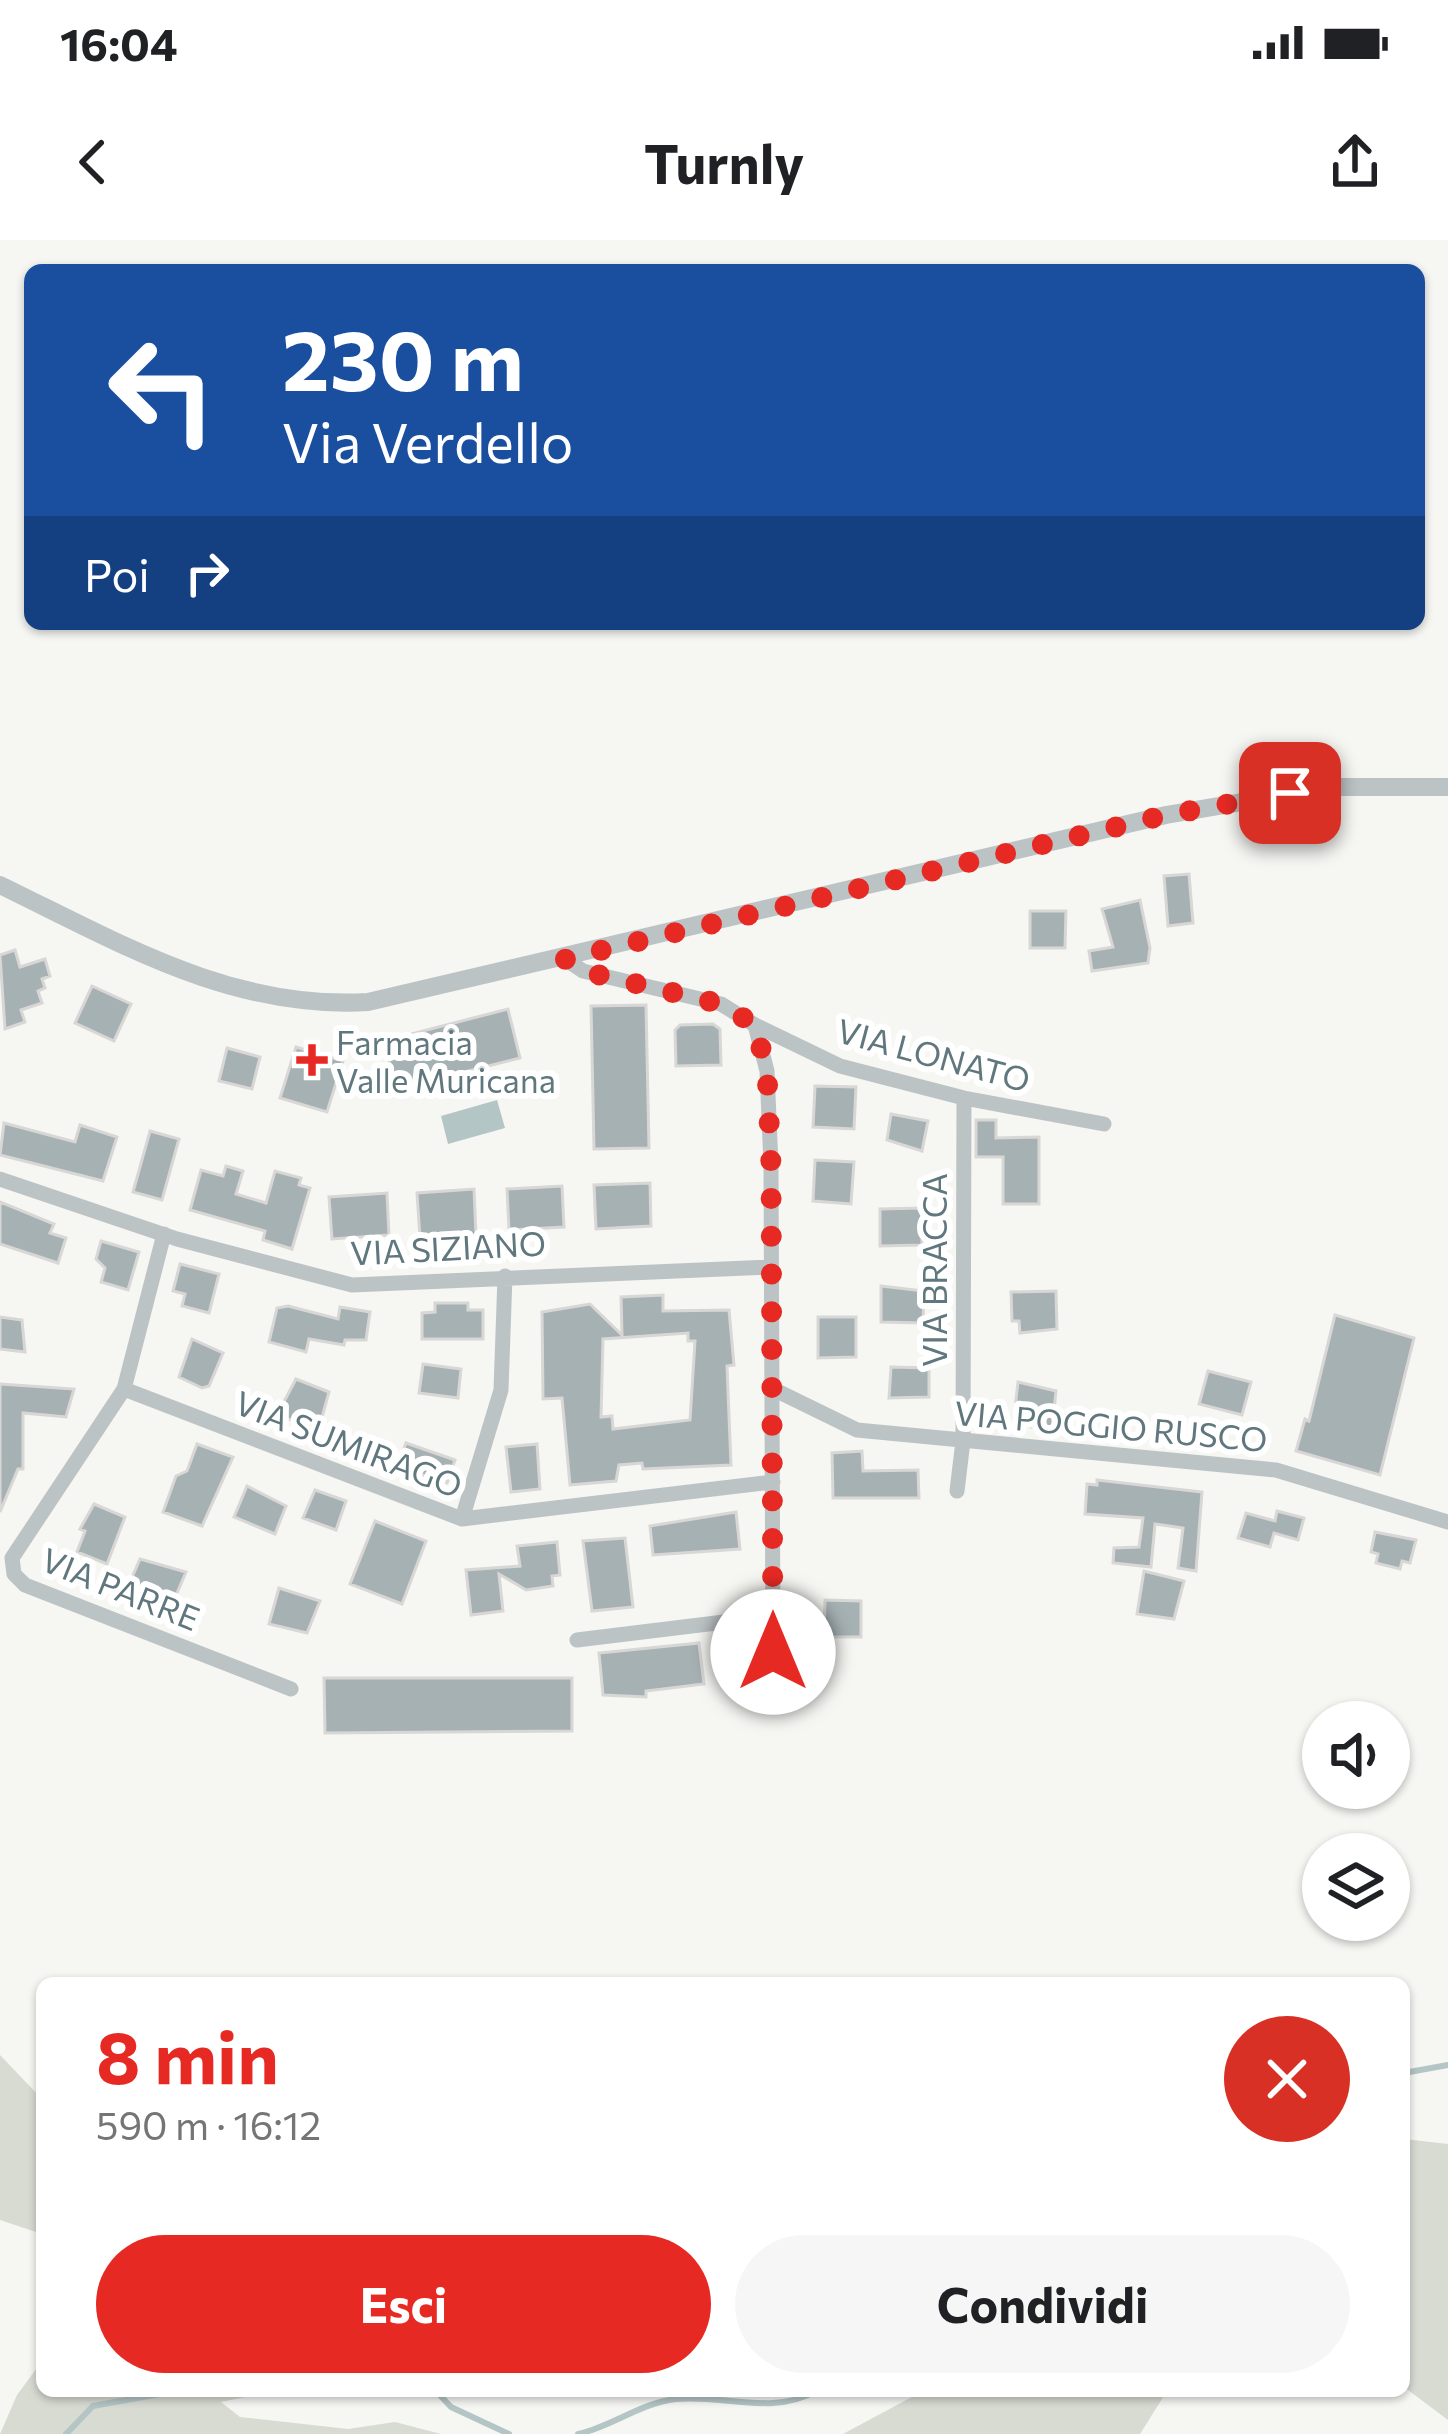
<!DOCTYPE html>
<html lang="it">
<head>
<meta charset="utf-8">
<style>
	:root { --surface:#fff; --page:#f6f6f6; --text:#202124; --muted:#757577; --accent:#e62a23 }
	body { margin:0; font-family:Commissioner,sans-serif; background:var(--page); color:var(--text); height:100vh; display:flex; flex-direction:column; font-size:45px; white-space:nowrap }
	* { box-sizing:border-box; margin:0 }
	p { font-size:39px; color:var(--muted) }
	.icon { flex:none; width:66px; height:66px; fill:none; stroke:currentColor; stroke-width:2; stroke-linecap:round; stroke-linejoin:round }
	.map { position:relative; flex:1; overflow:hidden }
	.side { position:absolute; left:36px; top:1737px; width:1374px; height:420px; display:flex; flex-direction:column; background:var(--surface); border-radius:18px; box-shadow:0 3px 9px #0004 }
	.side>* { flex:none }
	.top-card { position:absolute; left:24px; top:24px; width:1401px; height:366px; border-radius:18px; box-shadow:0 3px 9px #0004; background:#1a4fa0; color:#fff; overflow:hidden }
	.buttons { position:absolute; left:1302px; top:1461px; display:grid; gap:24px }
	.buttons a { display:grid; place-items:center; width:108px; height:108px; border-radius:50%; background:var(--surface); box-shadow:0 3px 9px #0004; font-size:60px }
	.pin { position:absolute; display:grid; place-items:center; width:102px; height:102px; color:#fff; margin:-51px; border-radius:24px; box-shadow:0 6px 18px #0006 }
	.me { position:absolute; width:132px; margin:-66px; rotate:0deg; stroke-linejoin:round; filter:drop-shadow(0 0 9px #0008) }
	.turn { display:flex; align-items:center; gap:42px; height:252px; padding:0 60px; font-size:54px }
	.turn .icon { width:156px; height:156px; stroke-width:2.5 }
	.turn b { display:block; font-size:84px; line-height:102px }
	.then { display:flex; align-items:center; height:114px; padding:0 60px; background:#0003; gap:24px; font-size:45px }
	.round { display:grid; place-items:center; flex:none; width:126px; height:126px; border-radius:63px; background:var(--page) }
	.head { display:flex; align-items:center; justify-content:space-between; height:204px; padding:0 60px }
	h1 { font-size:72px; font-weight:700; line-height:90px; color:var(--accent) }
	.button { display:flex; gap:24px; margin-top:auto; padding:24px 60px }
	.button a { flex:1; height:138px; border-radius:72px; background:var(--accent); color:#fff; font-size:48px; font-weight:700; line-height:138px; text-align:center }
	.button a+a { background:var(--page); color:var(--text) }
	.status { display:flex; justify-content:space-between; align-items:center; height:84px; padding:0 60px; background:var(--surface); direction:ltr }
	.status svg { height:33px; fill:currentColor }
	header { display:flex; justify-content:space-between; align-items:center; height:156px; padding:0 60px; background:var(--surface); font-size:54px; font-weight:700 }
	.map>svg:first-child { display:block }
</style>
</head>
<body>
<div class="status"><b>16:04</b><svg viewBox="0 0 49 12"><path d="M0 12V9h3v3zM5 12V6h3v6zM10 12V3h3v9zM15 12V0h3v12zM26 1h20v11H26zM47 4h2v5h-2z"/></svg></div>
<header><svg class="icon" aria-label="back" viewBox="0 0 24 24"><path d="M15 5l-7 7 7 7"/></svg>Turnly<svg class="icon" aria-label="share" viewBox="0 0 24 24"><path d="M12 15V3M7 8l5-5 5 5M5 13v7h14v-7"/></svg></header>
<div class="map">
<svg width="1448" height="2194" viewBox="0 0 1448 2194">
	<rect width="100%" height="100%" fill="#f6f6f3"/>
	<path fill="#d7dbd2" d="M 0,1815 L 42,1859 L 42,1994 L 0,1980 Z
		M 1404,1899 L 1448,1904 L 1448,2180 L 1404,2147 Z
		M 42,2121 L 42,2151 L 274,2151 L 221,2162 L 240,2177 L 348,2189 L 395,2182 L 441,2194 L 0,2194 L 17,2155 Z
		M 923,2151 L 1167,2151 L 1140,2194 L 843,2194 Z"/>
	<path fill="#b4c5c6" d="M 497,860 L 505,888 L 448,904 L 441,876 Z"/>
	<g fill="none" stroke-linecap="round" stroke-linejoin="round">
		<path stroke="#b4c5c6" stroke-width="6" d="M 1404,1833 L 1448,1825
			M 436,2151 L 451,2167 L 509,2194
			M 66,2194 L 93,2166 L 176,2151
			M 578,2194 C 611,2187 640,2163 676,2159 C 722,2154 773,2176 816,2151"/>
	</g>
	<path fill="#a6b1b4" stroke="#d8d7d5" stroke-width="3" fill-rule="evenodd" d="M 1189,634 L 1193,683 L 1168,686 L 1164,636 Z
		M 1140,660 L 1150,708 L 1148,723 L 1092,731 L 1089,711 L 1113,707 L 1102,669 Z
		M 1030,671 L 1066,671 L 1065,708 L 1030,708 Z
		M 15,710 L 20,727 L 45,719 L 50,736 L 42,739 L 45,748 L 38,751 L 42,763 L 21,770 L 25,782 L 5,789 L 0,715 Z
		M 92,746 L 131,764 L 114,801 L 75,783 Z
		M 646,765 L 649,908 L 594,909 L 591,766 Z
		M 508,769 L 520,818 L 396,849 L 384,801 Z
		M 713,784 L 720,789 L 721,825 L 676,826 L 675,790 L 680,785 Z
		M 296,807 L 343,821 L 327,872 L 280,858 Z
		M 227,808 L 260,817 L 252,849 L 219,841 Z
		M 815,846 L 856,847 L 854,889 L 813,887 Z
		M 891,874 L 928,881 L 922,911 L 887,900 Z
		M 976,880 L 996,880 L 996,898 L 1039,897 L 1039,964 L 1003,964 L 1003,917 L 976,917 Z
		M 4,883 L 75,902 L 80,885 L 117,897 L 103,941 L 0,915 Z
		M 150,891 L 179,899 L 162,960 L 133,952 Z
		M 815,920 L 854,922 L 851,964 L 813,961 Z
		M 226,926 L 243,931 L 236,954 L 266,963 L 275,931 L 301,938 L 299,945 L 310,948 L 292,1009 L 263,1000 L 265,991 L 190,970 L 201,930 L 223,936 Z
		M 650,943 L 651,986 L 596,989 L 594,945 Z
		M 562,946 L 564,987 L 509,990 L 507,949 Z
		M 474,949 L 476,995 L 420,998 L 417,953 Z
		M 387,953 L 389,995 L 332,999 L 329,957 Z
		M 0,962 L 54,984 L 50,993 L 66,998 L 58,1023 L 0,1004 Z
		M 922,968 L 922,1005 L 880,1006 L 880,969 Z
		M 101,1001 L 139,1012 L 128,1050 L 101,1042 L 105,1028 L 96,1019 Z
		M 180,1024 L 219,1034 L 209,1073 L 182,1066 L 185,1054 L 173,1051 Z
		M 881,1046 L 924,1051 L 923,1083 L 881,1082 Z
		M 1056,1051 L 1057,1089 L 1020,1093 L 1019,1081 L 1012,1081 L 1011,1052 Z
		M 663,1055 L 663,1071 L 729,1070 L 734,1125 L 727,1126 L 731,1225 L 643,1229 L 642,1223 L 619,1225 L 616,1241 L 570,1245 L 562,1158 L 543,1159 L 542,1072 L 590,1064 L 622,1095 L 621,1057 ZM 688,1093 L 688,1101 L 695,1101 L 690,1180 L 613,1189 L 612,1176 L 601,1177 L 603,1099 Z
		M 435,1063 L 468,1063 L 468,1070 L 483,1070 L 483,1099 L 422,1099 L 422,1073 L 435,1072 Z
		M 288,1066 L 338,1079 L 340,1067 L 370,1072 L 366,1100 L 345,1100 L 344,1105 L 309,1099 L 306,1112 L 269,1102 L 277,1068 Z
		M 1335,1075 L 1414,1098 L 1380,1235 L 1296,1211 L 1305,1179 L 1309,1181 Z
		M 0,1077 L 22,1080 L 25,1112 L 0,1109 Z
		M 818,1077 L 856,1077 L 856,1117 L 818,1118 Z
		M 192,1099 L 223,1113 L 209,1146 L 202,1148 L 179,1137 Z
		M 423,1124 L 461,1129 L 458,1158 L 419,1153 Z
		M 891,1127 L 929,1128 L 929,1157 L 889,1158 Z
		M 1208,1131 L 1251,1142 L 1242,1175 L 1199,1164 Z
		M 296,1139 L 329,1152 L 321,1181 L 307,1176 L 304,1185 L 277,1175 Z
		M 1018,1142 L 1056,1151 L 1052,1189 L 1013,1185 Z
		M 0,1144 L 74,1149 L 66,1177 L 23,1173 L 23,1229 L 18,1229 L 0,1272 Z
		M 406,1203 L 455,1220 L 447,1243 L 397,1227 Z
		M 197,1204 L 233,1217 L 202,1286 L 163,1272 L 176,1236 L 187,1231 Z
		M 537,1204 L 540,1249 L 511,1252 L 506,1207 Z
		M 862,1211 L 863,1231 L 918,1230 L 919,1258 L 833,1258 L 832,1213 Z
		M 1097,1240 L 1202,1252 L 1196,1331 L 1178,1328 L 1183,1288 L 1155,1284 L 1151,1327 L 1113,1323 L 1114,1308 L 1139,1307 L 1143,1278 L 1085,1274 L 1087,1244 L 1097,1245 Z
		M 247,1246 L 286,1266 L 275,1294 L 234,1277 Z
		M 315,1250 L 346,1261 L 336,1290 L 303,1278 Z
		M 94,1264 L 125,1277 L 107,1324 L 77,1312 L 85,1291 L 80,1289 Z
		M 1277,1271 L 1304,1278 L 1298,1300 L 1274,1293 L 1270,1307 L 1238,1298 L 1246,1273 L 1275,1281 Z
		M 736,1272 L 740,1309 L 653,1315 L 650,1286 Z
		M 375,1281 L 426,1301 L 402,1364 L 350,1344 Z
		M 1375,1292 L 1416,1300 L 1410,1323 L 1402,1321 L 1400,1329 L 1376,1323 L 1378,1314 L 1371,1312 Z
		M 625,1298 L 633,1367 L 592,1371 L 583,1301 Z
		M 557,1302 L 560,1335 L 552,1336 L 553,1346 L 526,1350 L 499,1334 L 503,1371 L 471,1375 L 466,1330 L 520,1326 L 517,1306 Z
		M 140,1319 L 186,1332 L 171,1367 L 127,1349 Z
		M 1144,1331 L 1184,1341 L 1174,1379 L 1137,1374 Z
		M 279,1348 L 320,1361 L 307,1393 L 269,1384 Z
		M 825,1360 L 861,1361 L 861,1397 L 824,1397 Z
		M 699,1403 L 704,1444 L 646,1451 L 646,1457 L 603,1455 L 599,1413 Z
		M 324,1438 L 572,1438 L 572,1491 L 325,1493 Z"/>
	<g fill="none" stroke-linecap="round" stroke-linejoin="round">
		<path stroke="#bcc3c5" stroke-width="15" d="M 565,719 L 583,731 L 721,764 L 755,785 L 767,831 L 771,925 L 773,1412
			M 755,785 L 840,826 L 964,858 L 1104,884
			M 0,939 L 177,999 L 352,1045 L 771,1027
			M 164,994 L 124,1149 L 12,1318 L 14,1334 L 25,1345 L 291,1449
			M 771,1148 L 857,1190 L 1276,1230 L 1448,1282
			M 124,1149 L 462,1279 L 773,1242
			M 957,1251 L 963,1201 L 964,858
			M 462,1279 L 501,1150 L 505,1036
			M 577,1400 L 773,1376"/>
		<path stroke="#bcc3c5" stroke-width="18" d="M 0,645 C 120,703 231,770 368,762 L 1166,575 L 1329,547 L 1448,547"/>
	</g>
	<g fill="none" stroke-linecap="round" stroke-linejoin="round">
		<path stroke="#e62a23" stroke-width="21" stroke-dasharray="0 37.8" d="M 773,1412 L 771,925 L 767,831 L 755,785 L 721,764 L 583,731 L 565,719 L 1166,575 L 1290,553"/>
	</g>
	<path fill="#e62a23" stroke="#fff" stroke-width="4.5" d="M306 802h12v12h12v12h-12v12h-12v-12h-12v-12h12z"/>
	<g text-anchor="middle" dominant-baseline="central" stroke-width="12" stroke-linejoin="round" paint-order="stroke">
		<g font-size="33" fill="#60777e" stroke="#fff" text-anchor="start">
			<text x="336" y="801">Farmacia<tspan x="336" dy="38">Valle Muricana</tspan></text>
		</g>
		<g font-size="33" fill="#60777e" stroke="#fff">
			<text transform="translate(934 814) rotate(15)">VIA LONATO</text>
			<text transform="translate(448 1007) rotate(-3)">VIA SIZIANO</text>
			<text transform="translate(933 1030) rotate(-90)">VIA BRACCA</text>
			<text transform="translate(1111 1185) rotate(5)">VIA POGGIO RUSCO</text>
			<text transform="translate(349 1203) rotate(21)">VIA SUMIRAGO</text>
			<text transform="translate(121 1348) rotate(22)">VIA PARRE</text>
		</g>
	</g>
</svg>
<div class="buttons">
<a><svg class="icon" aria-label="sound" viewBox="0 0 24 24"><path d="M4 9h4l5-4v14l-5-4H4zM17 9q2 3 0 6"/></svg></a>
<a><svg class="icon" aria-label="layers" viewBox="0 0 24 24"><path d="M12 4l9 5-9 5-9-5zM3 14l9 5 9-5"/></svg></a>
</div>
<div class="pin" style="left:1290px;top:553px;background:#d93025"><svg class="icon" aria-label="arrive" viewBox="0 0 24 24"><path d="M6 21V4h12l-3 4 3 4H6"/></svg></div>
<svg class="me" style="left:773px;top:1412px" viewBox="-20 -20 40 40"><circle r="19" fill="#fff"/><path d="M0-13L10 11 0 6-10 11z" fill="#e62a23"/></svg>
<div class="top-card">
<div class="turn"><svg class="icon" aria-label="left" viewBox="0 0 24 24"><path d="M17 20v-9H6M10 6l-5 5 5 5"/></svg><div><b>230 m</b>Via Verdello</div></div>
<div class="then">Poi<svg class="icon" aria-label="right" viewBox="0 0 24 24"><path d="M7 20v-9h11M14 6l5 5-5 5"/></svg></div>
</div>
<section class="side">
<div class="head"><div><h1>8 min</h1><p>590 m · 16:12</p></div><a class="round" style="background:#d93025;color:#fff"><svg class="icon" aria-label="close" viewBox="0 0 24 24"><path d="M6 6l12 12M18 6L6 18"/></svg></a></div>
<div class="button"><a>Esci</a><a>Condividi</a></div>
</section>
</div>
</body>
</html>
